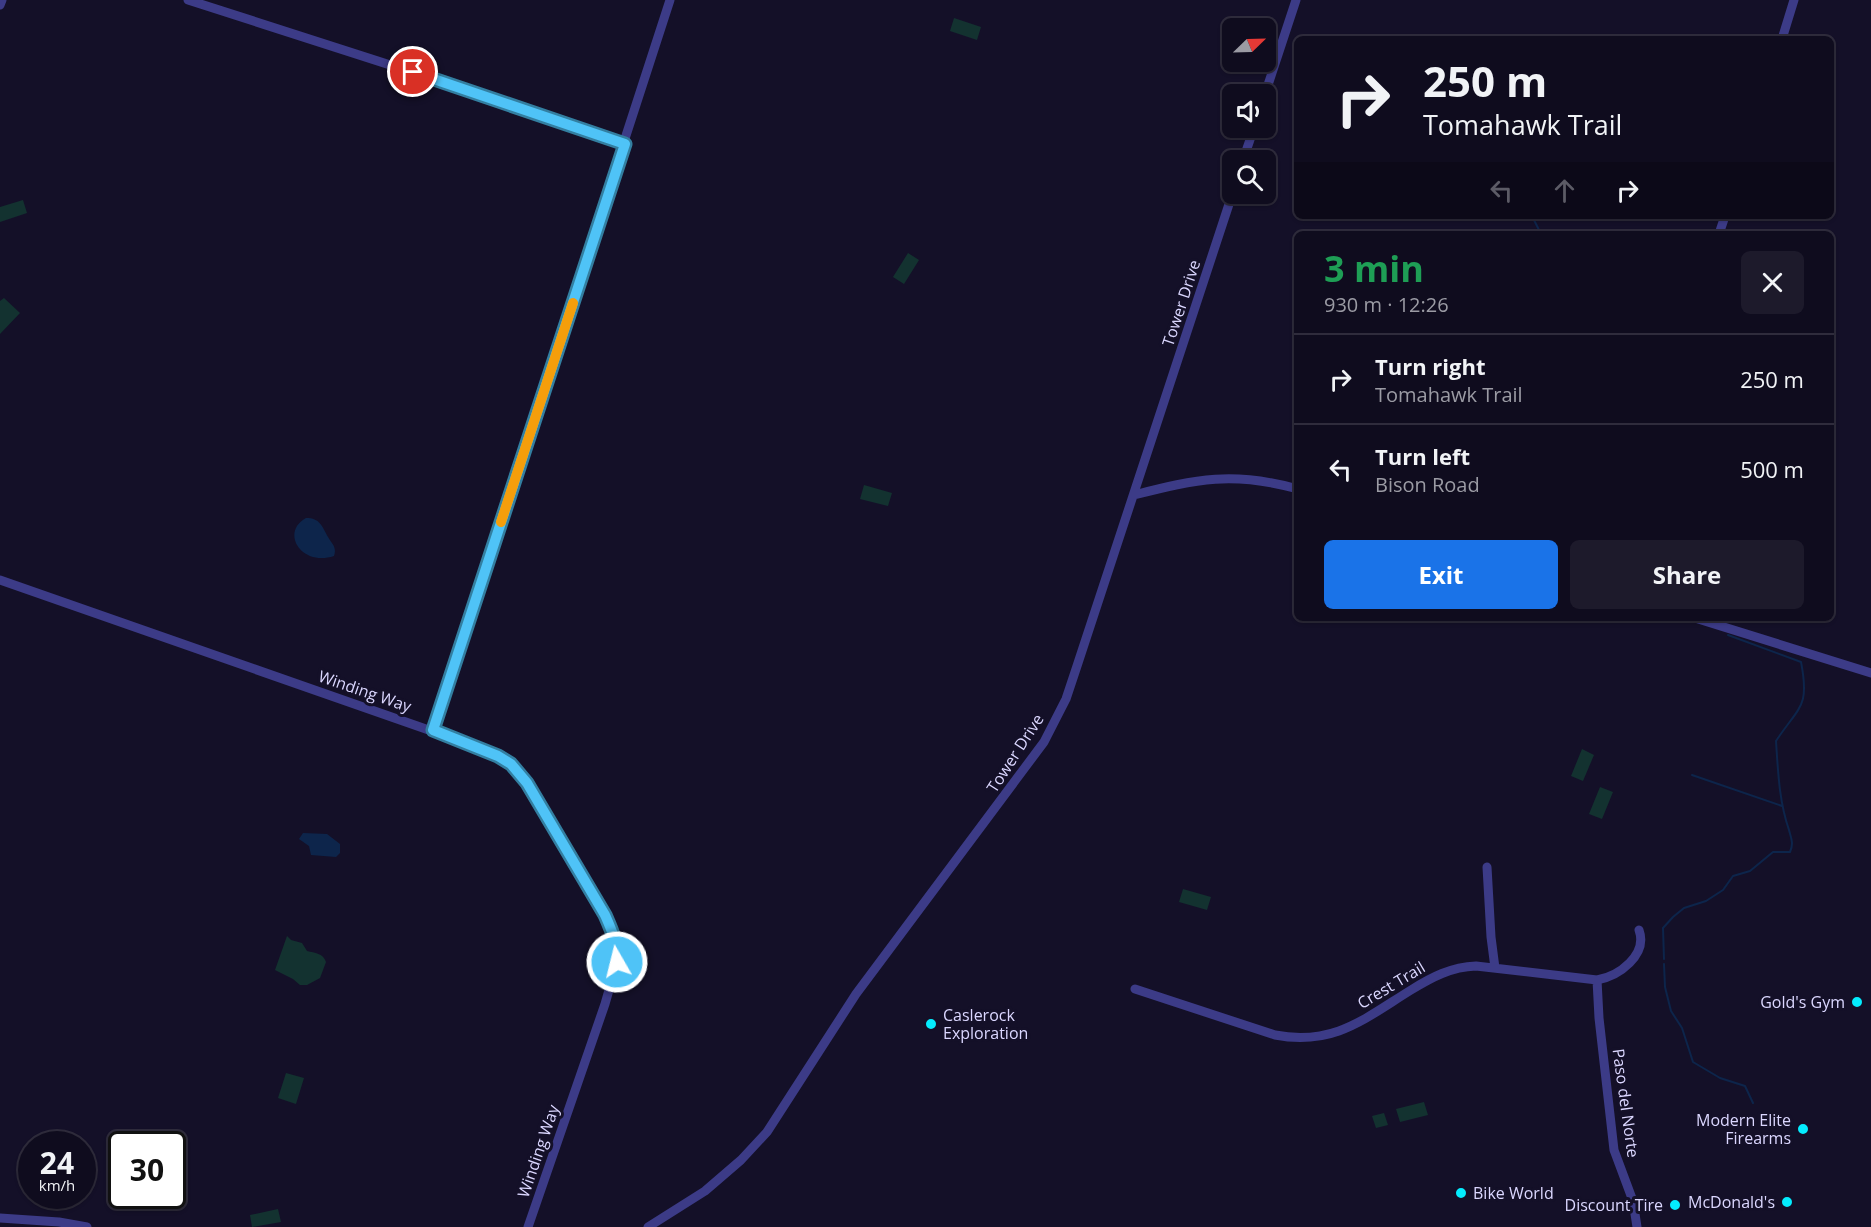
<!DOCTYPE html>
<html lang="en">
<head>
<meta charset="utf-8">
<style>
	:root { --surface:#0f0c1e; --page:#1d1a2b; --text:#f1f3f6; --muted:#9b9ba4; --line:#2f2c3c; --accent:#1a73e8 }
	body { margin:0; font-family:"Open Sans",sans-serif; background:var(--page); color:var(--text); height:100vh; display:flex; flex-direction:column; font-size:22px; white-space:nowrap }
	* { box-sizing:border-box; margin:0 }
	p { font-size:20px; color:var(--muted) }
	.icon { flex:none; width:33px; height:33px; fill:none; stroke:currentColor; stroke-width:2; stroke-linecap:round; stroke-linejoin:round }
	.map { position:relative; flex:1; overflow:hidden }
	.sheet { position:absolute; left:1294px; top:231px; width:540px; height:390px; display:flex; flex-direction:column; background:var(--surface); border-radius:9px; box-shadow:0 2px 4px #0004,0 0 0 2px var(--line) }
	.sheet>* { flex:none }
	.top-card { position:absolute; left:1294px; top:36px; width:540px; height:183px; border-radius:9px; box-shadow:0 2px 4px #0004,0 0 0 2px var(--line); background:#0f0c1e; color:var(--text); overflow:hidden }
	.needle { width:39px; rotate:67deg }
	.controls { position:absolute; left:1222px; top:18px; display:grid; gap:12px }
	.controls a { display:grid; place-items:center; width:54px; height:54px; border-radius:9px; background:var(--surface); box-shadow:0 2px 4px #0004,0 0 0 2px var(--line); font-size:30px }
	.speed { position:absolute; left:18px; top:1131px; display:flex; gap:12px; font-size:30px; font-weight:700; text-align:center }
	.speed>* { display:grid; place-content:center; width:78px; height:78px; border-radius:50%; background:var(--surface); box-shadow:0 2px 4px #0004,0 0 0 2px var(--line); line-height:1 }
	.speed small { font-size:15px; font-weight:400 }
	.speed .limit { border:3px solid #111; border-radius:9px; background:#fff; color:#111 }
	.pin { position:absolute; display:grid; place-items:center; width:51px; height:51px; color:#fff; margin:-26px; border:3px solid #fff; border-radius:50%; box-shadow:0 2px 6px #0007 }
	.me { position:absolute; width:66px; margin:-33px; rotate:352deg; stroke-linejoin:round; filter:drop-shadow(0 0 4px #0008) }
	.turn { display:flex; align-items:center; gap:21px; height:126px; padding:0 30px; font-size:27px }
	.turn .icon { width:78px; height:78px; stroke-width:2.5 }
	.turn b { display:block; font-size:42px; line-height:51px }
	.lanes { display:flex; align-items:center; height:57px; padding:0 30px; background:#0003; justify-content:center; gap:30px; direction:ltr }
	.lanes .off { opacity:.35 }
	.round { display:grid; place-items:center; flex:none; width:63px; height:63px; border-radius:9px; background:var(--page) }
	.summary { display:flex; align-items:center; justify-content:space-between; height:102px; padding:0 30px }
	h1 { font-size:36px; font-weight:700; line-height:45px; color:#1e9e55 }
	.button { display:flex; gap:12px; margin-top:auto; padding:12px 30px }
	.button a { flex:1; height:69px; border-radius:9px; background:var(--accent); color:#fff; font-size:24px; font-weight:700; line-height:69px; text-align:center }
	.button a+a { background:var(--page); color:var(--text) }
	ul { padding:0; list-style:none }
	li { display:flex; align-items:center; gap:18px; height:90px; padding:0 30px; border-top:2px solid var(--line) }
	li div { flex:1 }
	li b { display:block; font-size:22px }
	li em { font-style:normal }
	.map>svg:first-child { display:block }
</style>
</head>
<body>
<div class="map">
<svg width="1871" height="1227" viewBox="0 0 1871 1227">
	<rect width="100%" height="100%" fill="#141028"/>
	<path fill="#133230" d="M 954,18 L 981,27 L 977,40 L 950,31 Z
		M 23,200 L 27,213 L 0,222 L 0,207 Z
		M 908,253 L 919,260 L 904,284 L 893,277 Z
		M 4,298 L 20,313 L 0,334 L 0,301 Z
		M 864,485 L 892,493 L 888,506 L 860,499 Z
		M 1582,749 L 1594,755 L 1583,781 L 1571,776 Z
		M 1600,787 L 1613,792 L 1602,819 L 1589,814 Z
		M 1183,889 L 1211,897 L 1207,910 L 1179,902 Z
		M 287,936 L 291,940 L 302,943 L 307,951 C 315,953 323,953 326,962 L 320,978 L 307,985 L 300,985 L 293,979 L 275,970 Z
		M 286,1073 L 304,1078 L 296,1104 L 278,1098 Z
		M 1424,1102 L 1428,1115 L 1400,1122 L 1396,1109 Z
		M 1384,1113 L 1388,1125 L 1376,1128 L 1372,1116 Z
		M 278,1209 L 281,1222 L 252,1227 L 250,1215 Z"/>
	<path fill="#0d254b" d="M 306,518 C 320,518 322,526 328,537 C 332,544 337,547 334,556 C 301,567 280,532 306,518 Z
		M 303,833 L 327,834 L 340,844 L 340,853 L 336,857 L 311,855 L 309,846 L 299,839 Z"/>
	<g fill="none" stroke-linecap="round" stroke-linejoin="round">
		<path stroke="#0d254b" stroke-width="2" d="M 1532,216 L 1541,234
			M 1725,618 L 1726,621
			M 1692,775 L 1782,806
			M 1664,959 L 1663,928 L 1673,917 L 1684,908 L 1706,901 L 1723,890 L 1733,876 L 1750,871 L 1773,852 L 1790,852 C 1794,843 1791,838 1789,830 C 1779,801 1778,771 1776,741 C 1799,706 1810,708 1801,662 L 1728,635
			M 1664,964 L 1665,987 L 1671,1011 L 1682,1028 L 1693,1062 L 1720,1078 L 1745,1086 L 1753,1103"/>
		<path stroke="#3c3b87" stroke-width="9" d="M 188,0 L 521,107 L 625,144
			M 0,5 L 2,0
			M 1782,39 L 1794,0
			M 1265,94 L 1296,0
			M 1243,160 L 1254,128
			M 1719,234 L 1725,216
			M 1134,495 C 1197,479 1233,471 1298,489
			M 0,580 L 483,749 L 511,764 L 527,783 L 605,915 L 614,935 L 617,951 L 617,962 L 605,1004 L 528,1227
			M 1695,618 L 1871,673
			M 433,730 L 670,0
			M 1487,867 L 1491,937 L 1495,968
			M 1597,980 L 1599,1018 L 1614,1150 L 1633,1201 L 1637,1227
			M 1135,989 L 1275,1035 C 1334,1046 1364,1019 1411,990 C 1432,977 1451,967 1476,966 L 1597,980 C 1619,976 1648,955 1639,930
			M 0,1218 L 59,1222 L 87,1227
			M 648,1227 L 705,1191 L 741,1160 L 767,1132 L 856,994 L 1044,742 L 1066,699 L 1077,666 L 1233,192"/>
	</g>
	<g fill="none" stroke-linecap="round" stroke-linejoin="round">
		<g stroke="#337fa1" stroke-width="15">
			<path id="route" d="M 413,72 L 625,144 L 433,730 L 498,756 L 511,764 L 527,783 L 605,915 C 612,931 618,944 617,962"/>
		</g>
		<use href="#route" stroke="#4fc3f7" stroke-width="10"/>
		<path stroke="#f59e0b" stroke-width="10" d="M 501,522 L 573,303"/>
	</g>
	<g fill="#04ecfe" stroke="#141028" stroke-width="2">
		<circle cx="1857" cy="1002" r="6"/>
		<circle cx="931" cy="1024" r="6"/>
		<circle cx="1803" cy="1129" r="6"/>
		<circle cx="1461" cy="1193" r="6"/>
		<circle cx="1787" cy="1202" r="6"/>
		<circle cx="1675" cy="1205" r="6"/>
	</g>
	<g text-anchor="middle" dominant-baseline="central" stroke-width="6" stroke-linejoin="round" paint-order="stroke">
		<g font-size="16" fill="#dbd7ff" stroke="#141028">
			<text transform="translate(1181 303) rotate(-72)">Tower Drive</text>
			<text transform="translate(365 691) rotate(19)">Winding Way</text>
			<text transform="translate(1015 753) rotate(-57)">Tower Drive</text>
			<text transform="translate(1391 985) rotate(-31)">Crest Trail</text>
			<text transform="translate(1626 1103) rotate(82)">Paso del Norte</text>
			<text transform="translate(538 1151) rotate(-71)">Winding Way</text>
		</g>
		<g font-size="16" fill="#dbd7ff" stroke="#141028" text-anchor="end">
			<text x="1845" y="1002">Gold's Gym</text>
			<text x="943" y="1015" text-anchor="start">Caslerock<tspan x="943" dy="18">Exploration</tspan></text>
			<text x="1791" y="1120">Modern Elite<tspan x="1791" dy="18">Firearms</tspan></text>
			<text x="1473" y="1193" text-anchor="start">Bike World</text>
			<text x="1775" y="1202">McDonald's</text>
			<text x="1663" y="1205">Discount Tire</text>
		</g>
	</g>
</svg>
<div class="controls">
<a><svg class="needle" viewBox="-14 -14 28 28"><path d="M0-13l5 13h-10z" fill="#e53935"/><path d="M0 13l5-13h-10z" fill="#9b9ba4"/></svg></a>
<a><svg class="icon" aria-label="sound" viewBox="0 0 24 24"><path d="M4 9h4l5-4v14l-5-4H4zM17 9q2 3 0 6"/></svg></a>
<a><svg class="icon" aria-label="search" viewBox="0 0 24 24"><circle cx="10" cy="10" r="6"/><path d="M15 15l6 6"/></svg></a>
</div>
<div class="speed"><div>24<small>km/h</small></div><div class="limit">30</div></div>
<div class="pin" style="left:413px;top:72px;background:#d93025"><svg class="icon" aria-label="arrive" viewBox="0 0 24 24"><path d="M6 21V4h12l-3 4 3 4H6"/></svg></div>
<svg class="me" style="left:617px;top:962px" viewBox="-20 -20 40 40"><circle r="17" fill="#4fc3f7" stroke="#fff" stroke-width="3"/><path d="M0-11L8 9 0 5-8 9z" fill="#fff"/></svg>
<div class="top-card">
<div class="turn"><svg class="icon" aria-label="right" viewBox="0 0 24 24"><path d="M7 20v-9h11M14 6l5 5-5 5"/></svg><div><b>250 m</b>Tomahawk Trail</div></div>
<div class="lanes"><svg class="icon off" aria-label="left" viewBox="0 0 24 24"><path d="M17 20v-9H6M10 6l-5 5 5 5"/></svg><svg class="icon off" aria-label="ahead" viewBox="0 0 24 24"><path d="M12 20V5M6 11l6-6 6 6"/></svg><svg class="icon" aria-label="right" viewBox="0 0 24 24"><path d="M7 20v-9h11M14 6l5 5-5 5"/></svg></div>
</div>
<section class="sheet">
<div class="summary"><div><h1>3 min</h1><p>930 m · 12:26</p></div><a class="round"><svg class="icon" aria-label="close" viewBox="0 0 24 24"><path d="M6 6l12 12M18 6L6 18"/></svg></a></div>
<ul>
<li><svg class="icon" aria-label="right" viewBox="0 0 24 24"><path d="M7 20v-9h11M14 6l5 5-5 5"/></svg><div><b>Turn right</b><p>Tomahawk Trail</p></div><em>250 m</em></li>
<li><svg class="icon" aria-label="left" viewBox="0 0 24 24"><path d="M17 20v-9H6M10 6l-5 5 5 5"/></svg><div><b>Turn left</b><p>Bison Road</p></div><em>500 m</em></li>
</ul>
<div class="button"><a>Exit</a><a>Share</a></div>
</section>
</div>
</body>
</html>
